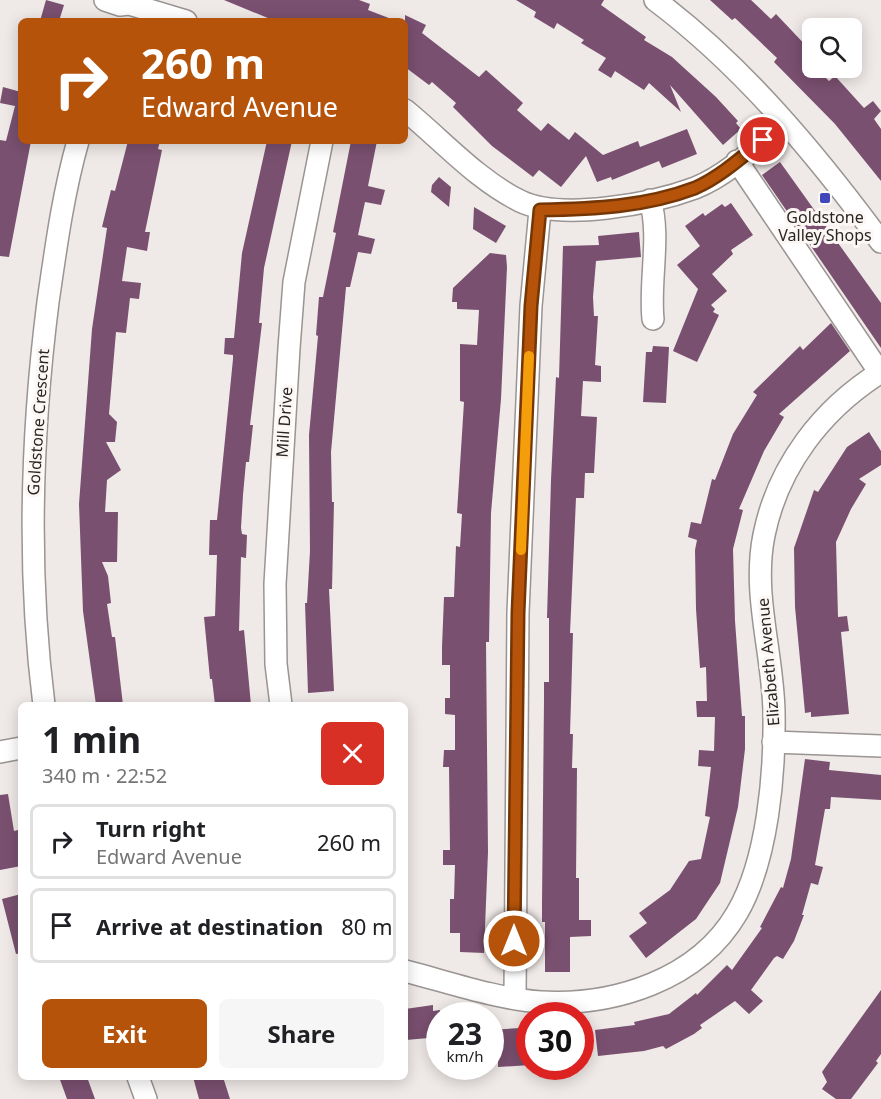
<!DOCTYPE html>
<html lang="en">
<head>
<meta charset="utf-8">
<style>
	:root { --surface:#fff; --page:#f6f6f6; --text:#202124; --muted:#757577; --line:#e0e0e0; --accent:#b45309 }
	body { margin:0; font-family:"Noto Sans",sans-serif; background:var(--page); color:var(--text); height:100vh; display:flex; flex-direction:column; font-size:22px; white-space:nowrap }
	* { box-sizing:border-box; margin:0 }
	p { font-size:20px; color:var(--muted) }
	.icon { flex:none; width:33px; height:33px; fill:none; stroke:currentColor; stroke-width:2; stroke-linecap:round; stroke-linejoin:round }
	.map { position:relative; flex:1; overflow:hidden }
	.details { position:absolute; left:18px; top:702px; width:390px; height:378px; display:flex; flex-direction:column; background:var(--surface); border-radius:9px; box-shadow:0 3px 15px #0003 }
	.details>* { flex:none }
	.hud { position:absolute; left:18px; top:18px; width:390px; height:126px; border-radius:9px; box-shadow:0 3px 15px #0003; background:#b45309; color:#fff; overflow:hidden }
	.tools { position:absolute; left:802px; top:18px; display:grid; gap:12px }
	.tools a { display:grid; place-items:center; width:60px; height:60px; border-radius:9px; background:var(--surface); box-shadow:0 3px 15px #0003; font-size:30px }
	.speed { position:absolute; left:426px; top:1002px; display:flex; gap:12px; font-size:30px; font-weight:700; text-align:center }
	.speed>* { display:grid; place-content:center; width:78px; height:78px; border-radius:50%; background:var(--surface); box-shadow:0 3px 15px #0003; line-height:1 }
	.speed small { font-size:15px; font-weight:400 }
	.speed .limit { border:9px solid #d22; background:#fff; color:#111 }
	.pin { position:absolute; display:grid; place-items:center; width:51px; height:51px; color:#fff; margin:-26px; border:3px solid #fff; border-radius:50%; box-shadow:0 2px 6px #0007 }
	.me { position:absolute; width:66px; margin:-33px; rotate:0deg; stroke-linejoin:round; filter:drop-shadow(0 0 4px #0008) }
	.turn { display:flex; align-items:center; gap:21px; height:126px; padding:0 24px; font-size:27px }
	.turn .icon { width:78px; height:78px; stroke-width:2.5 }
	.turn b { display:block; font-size:42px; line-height:51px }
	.round { display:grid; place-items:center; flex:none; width:63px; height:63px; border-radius:9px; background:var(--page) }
	.overview { display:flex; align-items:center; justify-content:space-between; height:102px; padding:0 24px }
	h1 { font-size:36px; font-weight:700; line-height:45px }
	.primary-button { display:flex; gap:12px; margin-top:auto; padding:12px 24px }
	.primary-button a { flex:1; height:69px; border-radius:9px; background:var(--accent); color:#fff; font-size:24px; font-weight:700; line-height:69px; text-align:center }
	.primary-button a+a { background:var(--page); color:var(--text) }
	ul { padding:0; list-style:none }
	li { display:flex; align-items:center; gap:18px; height:75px; margin:0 12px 9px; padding:0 12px; border:3px solid var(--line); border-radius:9px }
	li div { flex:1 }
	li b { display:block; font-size:22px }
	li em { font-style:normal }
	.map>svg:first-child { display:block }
</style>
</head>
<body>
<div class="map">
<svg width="881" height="1099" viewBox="0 0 881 1099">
	<rect width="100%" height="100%" fill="#efe9e7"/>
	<path fill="#7a5070" d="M 46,0 L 64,5 L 59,21 L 40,21 Z
		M 224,0 L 359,0 L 370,4 L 368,10 L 394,20 L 275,21 Z
		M 516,0 L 604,0 L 601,5 L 646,37 L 644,40 L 672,57 L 716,97 L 738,121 L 736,123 L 741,129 L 723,145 L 670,85 L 681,112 L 649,83 L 644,90 L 615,71 L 611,78 L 598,70 L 606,58 L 581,43 L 584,40 L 557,23 L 554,29 L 534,17 L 536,12 Z
		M 710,0 L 751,0 L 771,19 L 776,14 L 811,51 L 806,56 L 813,68 L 816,68 L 829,81 L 835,76 L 864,108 L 873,101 L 881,111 L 874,119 L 881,129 L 881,181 L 835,124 L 774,62 L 777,58 L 735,18 L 732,20 Z
		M 405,15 L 426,25 L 422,33 L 479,77 L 486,70 L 523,103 L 517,110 L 541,131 L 548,123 L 569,140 L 575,132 L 603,155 L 638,141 L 640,147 L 687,129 L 697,154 L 662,168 L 659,161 L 612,180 L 611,177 L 597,182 L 586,156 L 561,187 L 539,170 L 533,177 L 492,146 L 453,107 L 456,103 L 432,82 L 429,85 L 405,67 Z
		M 3,87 L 21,92 L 21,141 L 31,141 L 9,257 L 0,256 L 0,140 L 6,141 L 15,106 L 0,103 Z
		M 128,141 L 160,141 L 158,149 L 162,150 L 145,232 L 150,232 L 147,251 L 127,247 L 122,281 L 141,283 L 139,299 L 130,298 L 126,333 L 116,332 L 109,414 L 117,422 L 115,442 L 106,442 L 121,470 L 107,480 L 105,512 L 118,512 L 117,562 L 102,562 L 108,576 L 111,603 L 107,604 L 112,637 L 115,637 L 123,705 L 96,705 L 83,611 L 79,504 L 92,329 L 107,228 L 102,227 L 111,190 L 115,191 Z
		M 267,141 L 292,141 L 264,268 L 259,323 L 262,323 L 250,425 L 253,425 L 249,462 L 246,462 L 243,495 L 241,528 L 242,534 L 247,535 L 246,558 L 241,557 L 239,631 L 244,630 L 251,705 L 215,705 L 212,679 L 210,679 L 204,617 L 215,616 L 217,555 L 209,555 L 210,520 L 217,520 L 233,359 L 233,355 L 224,354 L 225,338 L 234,338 L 242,253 Z
		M 351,141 L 377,141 L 368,186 L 385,190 L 381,205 L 365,202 L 358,235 L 375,239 L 371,254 L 358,252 L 350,287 L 346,287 L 331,452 L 332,502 L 334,502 L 332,589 L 329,589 L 334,691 L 308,693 L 305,603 L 307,603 L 310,551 L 309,435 L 318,336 L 316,335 L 319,297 L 323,297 L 336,233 L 333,232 Z
		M 780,162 L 881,303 L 881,348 L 762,175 Z
		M 439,177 L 451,187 L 449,207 L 431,192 L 432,185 Z
		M 731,203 L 753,235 L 731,250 L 733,254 L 712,274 L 727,291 L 711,305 L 715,309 L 713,312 L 719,315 L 697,362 L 673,351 L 698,289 L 677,265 L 700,246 L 685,226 L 703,213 L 705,216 L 722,204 L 725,207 Z
		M 474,207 L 506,226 L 496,243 L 473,229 Z
		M 639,232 L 641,257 L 596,261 L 593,297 L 594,316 L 598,316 L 595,365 L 601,366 L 601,382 L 583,381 L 581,416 L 597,417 L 594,473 L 585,473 L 584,498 L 576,498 L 570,633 L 573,633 L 570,734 L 573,734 L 572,768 L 577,768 L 576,878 L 579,878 L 579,920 L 591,920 L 591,936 L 570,937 L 570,972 L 545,972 L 545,922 L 542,922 L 542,903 L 544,700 L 544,682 L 549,682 L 549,618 L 547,618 L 551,480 L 556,377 L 559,378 L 563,246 L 599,245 L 598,236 Z
		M 490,253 L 506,255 L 507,267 L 501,399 L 491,513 L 489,642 L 486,642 L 488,852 L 484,953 L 460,952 L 460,933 L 450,933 L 450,899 L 454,899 L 455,865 L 443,865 L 443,850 L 450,850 L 449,767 L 443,767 L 444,750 L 455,750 L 455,715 L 445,714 L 445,698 L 450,698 L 450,665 L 442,665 L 442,647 L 444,597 L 454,597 L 456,546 L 460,547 L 462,514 L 457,513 L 464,402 L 460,401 L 460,344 L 477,345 L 479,310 L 457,309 L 457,302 L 452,302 L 453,288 Z
		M 831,323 L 850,351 L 779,414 L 784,417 L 764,451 L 739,509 L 743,510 L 733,549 L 735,621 L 742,716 L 745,716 L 745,749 L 738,807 L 720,883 L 696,919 L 646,958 L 629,936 L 647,923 L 639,913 L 670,890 L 689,861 L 701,859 L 710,817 L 705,816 L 711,767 L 698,766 L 699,750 L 714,751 L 715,717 L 697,717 L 696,701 L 707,701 L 706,667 L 700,668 L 696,609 L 695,550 L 697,540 L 688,537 L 691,522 L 701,524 L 712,479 L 715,480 L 733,434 L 757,395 L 753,392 L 800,346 L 803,350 Z
		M 653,346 L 669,347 L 666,403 L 643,402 L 646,352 L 652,352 Z
		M 869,432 L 881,451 L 881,465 L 859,479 L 866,484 L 851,509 L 836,542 L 838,617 L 847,616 L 849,631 L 841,632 L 849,714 L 811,717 L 811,712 L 805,713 L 803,691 L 795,607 L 794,548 L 814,490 L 818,492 L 847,447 Z
		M 805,759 L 830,762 L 829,770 L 881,775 L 881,800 L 831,797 L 830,809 L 825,809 L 815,865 L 823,867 L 818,885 L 811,883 L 802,915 L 804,915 L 794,941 L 783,959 L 777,956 L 774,958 L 751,990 L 763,1001 L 749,1014 L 735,1001 L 700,1025 L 702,1028 L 694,1034 L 666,1049 L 663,1046 L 644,1051 L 598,1056 L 595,1030 L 635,1025 L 634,1022 L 669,1014 L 696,993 L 697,995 L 727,965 L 732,970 L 762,928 L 760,927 L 781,887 L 783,888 L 791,859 Z
		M 8,794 L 14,831 L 18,830 L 21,846 L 21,866 L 0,870 L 0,795 Z
		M 21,894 L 21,953 L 16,954 L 2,899 Z
		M 881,990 L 881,1054 L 876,1061 L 878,1063 L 851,1099 L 836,1099 L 822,1089 L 827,1082 L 822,1072 Z
		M 433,1005 L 433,1011 L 440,1010 L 440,1037 L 406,1040 L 405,1009 Z
		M 520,1028 L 521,1044 L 530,1044 L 530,1065 L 498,1067 L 498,1059 L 490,1059 L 490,1030 Z
		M 59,1077 L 87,1077 L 95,1099 L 67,1099 Z
		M 193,1077 L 223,1077 L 230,1099 L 199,1099 Z"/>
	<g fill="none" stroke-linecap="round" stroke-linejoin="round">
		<g stroke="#9a9492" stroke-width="24">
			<path id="minor" d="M 105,0 L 120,5 L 129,4 L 186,21
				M 655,0 C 743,66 816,154 881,242
				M 405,110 C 443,141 476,179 520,201 C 561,221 652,204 695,188 C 728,175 757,146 784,123
				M 737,161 L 880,373
				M 650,200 C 661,235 649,282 653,319
				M 44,705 C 27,571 31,436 48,302 C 56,247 63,194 78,141
				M 281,705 L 276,664 L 275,584 L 289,348 L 294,282 L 322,141
				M 773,742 L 881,746
				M 0,752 L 21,748
				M 405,971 C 448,982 497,999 541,1002 C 614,1006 698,980 737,913 C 768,860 775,773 774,712 C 773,653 752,594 764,535 C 778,466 822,409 881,372
				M 515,997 L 518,613 L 531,306 L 540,210
				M 138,1077 L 146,1099"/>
		</g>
		<use href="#minor" stroke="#fff" stroke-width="21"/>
	</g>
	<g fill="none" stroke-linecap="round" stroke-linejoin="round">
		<g stroke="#753606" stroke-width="15">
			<path id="route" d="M 514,941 L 518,613 L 531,306 L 540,210 C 593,209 645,207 695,188 C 720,177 742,157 763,140"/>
		</g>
		<use href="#route" stroke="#b45309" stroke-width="10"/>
		<path stroke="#f59e0b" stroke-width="10" d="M 521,550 L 529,356"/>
	</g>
	<rect fill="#4047bc" stroke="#fcf7f4" stroke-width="2" x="819" y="192" width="12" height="12" rx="3"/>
	<g text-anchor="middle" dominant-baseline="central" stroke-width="6" stroke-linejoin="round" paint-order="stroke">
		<g font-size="16" fill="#282625" stroke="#fcf7f4">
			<text x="825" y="217">Goldstone<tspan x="825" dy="18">Valley Shops</tspan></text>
		</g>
		<g font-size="16" fill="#282625" stroke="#fcf7f4">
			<text transform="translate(38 422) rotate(-86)">Goldstone Crescent</text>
			<text transform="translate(284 422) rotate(-86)">Mill Drive</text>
			<text transform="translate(768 662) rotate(-95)">Elizabeth Avenue</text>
		</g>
	</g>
</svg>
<div class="tools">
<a><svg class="icon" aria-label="search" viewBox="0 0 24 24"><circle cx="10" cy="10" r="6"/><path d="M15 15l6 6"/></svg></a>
</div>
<div class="speed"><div>23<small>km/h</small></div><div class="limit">30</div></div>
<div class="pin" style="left:763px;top:140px;background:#d93025"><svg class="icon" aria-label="arrive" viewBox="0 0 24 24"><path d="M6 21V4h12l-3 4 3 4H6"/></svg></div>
<svg class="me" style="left:514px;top:941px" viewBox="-20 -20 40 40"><circle r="17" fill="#b45309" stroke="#fff" stroke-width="3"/><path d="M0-11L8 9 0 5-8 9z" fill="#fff"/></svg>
<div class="hud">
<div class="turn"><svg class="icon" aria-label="right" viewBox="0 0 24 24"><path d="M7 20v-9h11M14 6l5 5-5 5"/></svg><div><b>260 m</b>Edward Avenue</div></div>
</div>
<section class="details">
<div class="overview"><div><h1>1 min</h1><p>340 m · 22:52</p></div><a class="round" style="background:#d93025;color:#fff"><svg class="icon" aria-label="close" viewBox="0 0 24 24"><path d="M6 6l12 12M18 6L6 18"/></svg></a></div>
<ul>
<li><svg class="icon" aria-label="right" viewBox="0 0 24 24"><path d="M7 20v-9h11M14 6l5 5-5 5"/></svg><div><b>Turn right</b><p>Edward Avenue</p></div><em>260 m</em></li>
<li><svg class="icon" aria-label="arrive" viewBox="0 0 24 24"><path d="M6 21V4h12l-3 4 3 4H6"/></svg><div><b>Arrive at destination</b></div><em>80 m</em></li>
</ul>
<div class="primary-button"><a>Exit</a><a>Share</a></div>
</section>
</div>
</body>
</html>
